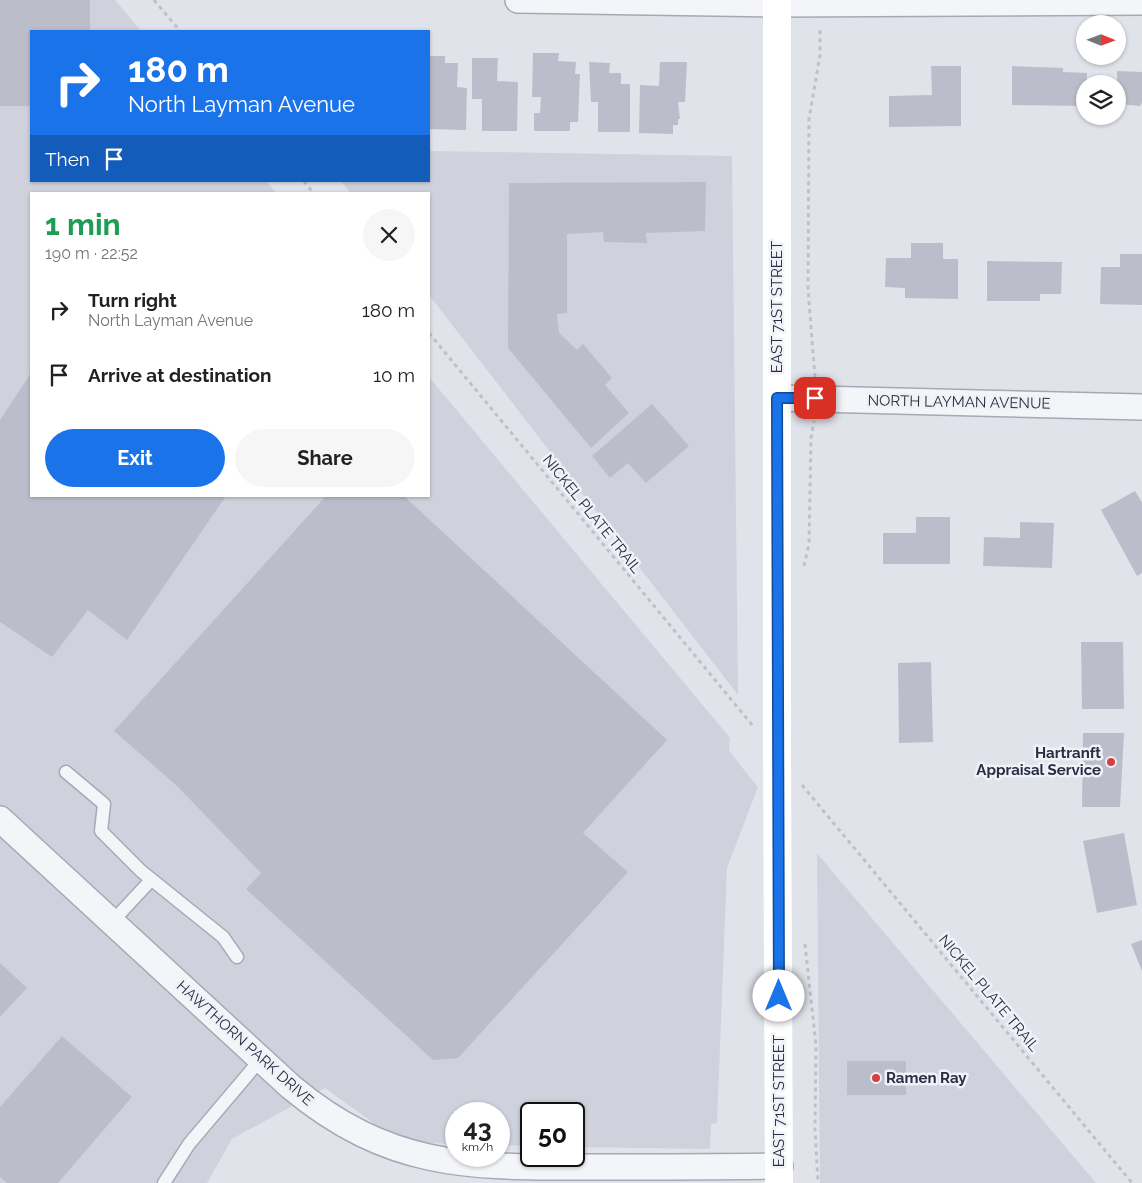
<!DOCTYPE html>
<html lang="en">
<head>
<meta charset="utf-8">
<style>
	:root { --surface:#fff; --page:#f6f6f6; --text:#202124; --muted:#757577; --accent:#1a73e8 }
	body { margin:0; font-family:Raleway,sans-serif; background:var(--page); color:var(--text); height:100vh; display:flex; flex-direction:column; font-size:19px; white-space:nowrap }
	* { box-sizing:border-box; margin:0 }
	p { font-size:16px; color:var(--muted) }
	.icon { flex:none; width:28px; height:28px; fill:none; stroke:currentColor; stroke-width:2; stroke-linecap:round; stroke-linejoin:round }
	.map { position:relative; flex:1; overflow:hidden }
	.drawer { position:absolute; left:30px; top:192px; width:400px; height:305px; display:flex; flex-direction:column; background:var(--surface); border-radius:0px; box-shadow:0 1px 4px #0004 }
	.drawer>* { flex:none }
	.top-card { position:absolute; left:30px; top:30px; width:400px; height:152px; border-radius:0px; box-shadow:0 1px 4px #0004; background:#1a73e8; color:#fff; overflow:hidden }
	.needle { width:32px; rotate:91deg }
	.controls { position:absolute; left:1076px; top:15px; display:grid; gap:10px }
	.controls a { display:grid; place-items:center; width:50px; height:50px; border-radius:50%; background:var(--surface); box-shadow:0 1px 4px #0004; font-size:25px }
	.speed { position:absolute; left:445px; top:1102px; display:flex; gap:10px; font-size:25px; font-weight:700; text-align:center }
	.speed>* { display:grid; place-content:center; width:65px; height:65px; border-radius:50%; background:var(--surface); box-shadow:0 1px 4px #0004; line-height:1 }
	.speed small { font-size:12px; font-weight:400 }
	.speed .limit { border:2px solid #111; border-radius:8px; background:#fff; color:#111 }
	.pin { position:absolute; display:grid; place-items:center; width:42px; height:42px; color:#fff; margin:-21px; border-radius:10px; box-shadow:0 2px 8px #0006 }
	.me { position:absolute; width:55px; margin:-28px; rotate:0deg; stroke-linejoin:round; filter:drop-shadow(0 0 4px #0008) }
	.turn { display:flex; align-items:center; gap:18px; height:105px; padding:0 15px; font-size:22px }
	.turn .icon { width:65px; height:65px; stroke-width:2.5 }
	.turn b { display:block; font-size:35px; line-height:42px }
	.then { display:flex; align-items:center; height:48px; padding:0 15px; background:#0003; gap:10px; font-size:19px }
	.round { display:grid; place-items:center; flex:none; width:52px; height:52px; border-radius:26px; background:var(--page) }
	.headline { display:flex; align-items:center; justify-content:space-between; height:85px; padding:0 15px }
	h1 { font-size:30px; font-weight:700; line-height:38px; color:#1e9e55 }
	.action { display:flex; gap:10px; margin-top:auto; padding:10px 15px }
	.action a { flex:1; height:58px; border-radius:30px; background:var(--accent); color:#fff; font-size:20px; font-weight:700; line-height:58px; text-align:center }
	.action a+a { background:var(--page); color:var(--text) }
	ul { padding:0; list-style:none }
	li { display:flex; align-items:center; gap:15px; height:65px; padding:0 15px }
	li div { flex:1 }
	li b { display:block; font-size:19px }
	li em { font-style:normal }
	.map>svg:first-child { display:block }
</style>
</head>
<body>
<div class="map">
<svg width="1142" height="1183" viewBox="0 0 1142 1183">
	<rect width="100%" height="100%" fill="#e1e3ea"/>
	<path fill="#cfd2dc" d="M 0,0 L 115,0 L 141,31 L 31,31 L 31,181 L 266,181 L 277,194 L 31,194 L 31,496 L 429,496 L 429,377 L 730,738 L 729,751 L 758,787 L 727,868 L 717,1123 L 711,1124 L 710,1149 L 574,1147 L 574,1114 L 531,1114 L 531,1146 L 499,1145 L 499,1114 L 456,1114 L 456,1144 L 400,1142 L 325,1088 L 232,1139 L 207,1183 L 0,1183 Z
		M 429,151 L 732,156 L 738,695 L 429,295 L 429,194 L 351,194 L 341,181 L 429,181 Z
		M 817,853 L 832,871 L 1096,1183 L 820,1183 Z"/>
	<path fill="#bbbeca" d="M 0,0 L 90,0 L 90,31 L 31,31 L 31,106 L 0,106 Z
		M 533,53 L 559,53 L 558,61 L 576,62 L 575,74 L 580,74 L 578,122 L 570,122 L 570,131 L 534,131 L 534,113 L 540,113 L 541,97 L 532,97 Z
		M 429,56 L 445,56 L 445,63 L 458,63 L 457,87 L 467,88 L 466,130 L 429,129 Z
		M 472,58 L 498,58 L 497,81 L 518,82 L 517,131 L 482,131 L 482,99 L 472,99 Z
		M 589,62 L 610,63 L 609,73 L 621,73 L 621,84 L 630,84 L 630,132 L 598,132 L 598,102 L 591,102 Z
		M 660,62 L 687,62 L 685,102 L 678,102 L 680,119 L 678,119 L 678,125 L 673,125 L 673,134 L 639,133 L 640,85 L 659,86 Z
		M 931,66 L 961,66 L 961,126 L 889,127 L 889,96 L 932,95 Z
		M 1012,66 L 1063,68 L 1063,72 L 1087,73 L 1085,106 L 1012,105 Z
		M 1117,71 L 1142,72 L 1142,103 L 1140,106 L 1118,104 Z
		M 706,182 L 705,231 L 646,233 L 647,243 L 604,242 L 603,232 L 567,234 L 567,313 L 557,314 L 559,333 L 577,350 L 583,344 L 612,378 L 605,385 L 629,413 L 591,448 L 508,348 L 509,183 Z
		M 911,243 L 943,243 L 943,259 L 958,259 L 958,299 L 905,298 L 905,288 L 885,287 L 886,258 L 911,258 Z
		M 1120,254 L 1142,254 L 1142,305 L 1100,304 L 1101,267 L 1120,267 Z
		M 987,261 L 1062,262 L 1061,294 L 1040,294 L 1040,301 L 987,301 Z
		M 31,373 L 31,496 L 226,496 L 127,640 L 88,610 L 52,657 L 0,622 L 0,420 Z
		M 652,404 L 689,446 L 646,483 L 628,463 L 610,478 L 592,456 Z
		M 1135,491 L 1142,502 L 1142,573 L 1137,576 L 1101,510 Z
		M 326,496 L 404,496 L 667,740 L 583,833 L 628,872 L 458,1058 L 433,1060 L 246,889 L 261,873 L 177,786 L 114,731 Z
		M 916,517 L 950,517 L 950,564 L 883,564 L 883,533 L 916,533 Z
		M 1020,522 L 1054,523 L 1052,568 L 983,566 L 984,537 L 1020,538 Z
		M 1081,642 L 1123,642 L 1124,709 L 1082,709 Z
		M 931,662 L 933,742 L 899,743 L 898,663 Z
		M 1083,733 L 1124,733 L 1120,807 L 1082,807 Z
		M 1124,833 L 1137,905 L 1097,913 L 1083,841 Z
		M 1142,940 L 1142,971 L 1131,944 Z
		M 0,963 L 27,988 L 0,1017 Z
		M 62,1036 L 132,1097 L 58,1183 L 7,1183 L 0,1177 L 0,1107 Z
		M 847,1061 L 906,1061 L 906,1095 L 847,1095 Z"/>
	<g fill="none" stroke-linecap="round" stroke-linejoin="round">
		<g stroke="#a6a9b5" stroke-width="15">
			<path id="lane" d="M 66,772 L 104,804 L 101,831 L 141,871 L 223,937 L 237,957
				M 112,922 L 151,880
				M 164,1183 L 189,1144 L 261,1059"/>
		</g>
		<g stroke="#a6a9b5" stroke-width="28">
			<path id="street" d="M 518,0 L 777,4 L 1142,2
				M 777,398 L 1142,407
				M 0,819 L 291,1087 C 392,1171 474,1167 597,1167 C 658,1167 719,1167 780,1166"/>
		</g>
		<path stroke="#bfc1c9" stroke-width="3" stroke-dasharray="4 4" stroke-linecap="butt" d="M 154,0 L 180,31
			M 304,181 L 314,194
			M 429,333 L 753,726
			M 815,377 L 808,289 L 809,119 L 820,55 L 820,27
			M 804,566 L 809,544 L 811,438 L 814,421
			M 802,785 L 1132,1183
			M 805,944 L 816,1045 L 815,1129 L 818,1183"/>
		<use href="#lane" stroke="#f4f5f8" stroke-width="12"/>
		<use href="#street" stroke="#f4f5f8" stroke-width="25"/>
		<path stroke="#fff" stroke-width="28" d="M 777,0 L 777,755 L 779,1183"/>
	</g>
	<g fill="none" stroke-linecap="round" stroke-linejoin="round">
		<g stroke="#114b97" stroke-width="12">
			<path id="route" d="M 779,996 L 777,398 L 815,398"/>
		</g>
		<use href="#route" stroke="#1a73e8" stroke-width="9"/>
	</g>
	<g fill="#d44141" stroke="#f0f2f7" stroke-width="2">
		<circle cx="1111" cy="762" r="5"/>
		<circle cx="876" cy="1078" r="5"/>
	</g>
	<g text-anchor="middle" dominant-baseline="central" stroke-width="5" stroke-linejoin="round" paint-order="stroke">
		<g font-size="15" fill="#282e43" stroke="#f0f2f7">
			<text transform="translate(777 307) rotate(-90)">EAST 71ST STREET</text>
			<text transform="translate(959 402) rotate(1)">NORTH LAYMAN AVENUE</text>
			<text transform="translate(592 514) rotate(51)">NICKEL PLATE TRAIL</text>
			<text transform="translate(989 993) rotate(50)">NICKEL PLATE TRAIL</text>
			<text transform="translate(245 1043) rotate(42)">HAWTHORN PARK DRIVE</text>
			<text transform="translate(779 1101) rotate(-90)">EAST 71ST STREET</text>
		</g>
		<g font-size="15" font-weight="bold" fill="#282e43" stroke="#f0f2f7" text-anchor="end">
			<text x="1101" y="753">Hartranft<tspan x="1101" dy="17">Appraisal Service</tspan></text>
			<text x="886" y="1078" text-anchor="start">Ramen Ray</text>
		</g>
	</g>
</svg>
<div class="controls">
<a><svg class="needle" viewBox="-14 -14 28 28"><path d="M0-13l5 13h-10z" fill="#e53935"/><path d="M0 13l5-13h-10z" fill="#757577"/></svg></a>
<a><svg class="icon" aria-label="layers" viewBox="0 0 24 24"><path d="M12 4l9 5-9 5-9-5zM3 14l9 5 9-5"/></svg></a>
</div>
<div class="speed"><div>43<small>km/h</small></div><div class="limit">50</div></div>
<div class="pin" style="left:815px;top:398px;background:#d93025"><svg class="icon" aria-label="arrive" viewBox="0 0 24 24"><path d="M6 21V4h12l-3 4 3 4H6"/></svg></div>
<svg class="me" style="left:779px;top:996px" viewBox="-20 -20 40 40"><circle r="19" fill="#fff"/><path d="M0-13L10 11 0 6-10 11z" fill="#1a73e8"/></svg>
<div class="top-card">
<div class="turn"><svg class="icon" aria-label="right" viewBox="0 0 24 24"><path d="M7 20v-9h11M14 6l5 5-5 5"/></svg><div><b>180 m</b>North Layman Avenue</div></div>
<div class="then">Then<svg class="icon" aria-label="arrive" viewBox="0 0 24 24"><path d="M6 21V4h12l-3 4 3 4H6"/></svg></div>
</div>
<section class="drawer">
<div class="headline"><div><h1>1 min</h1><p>190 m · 22:52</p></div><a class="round"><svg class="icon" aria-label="close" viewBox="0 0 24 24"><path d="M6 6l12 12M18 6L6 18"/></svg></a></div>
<ul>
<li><svg class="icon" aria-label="right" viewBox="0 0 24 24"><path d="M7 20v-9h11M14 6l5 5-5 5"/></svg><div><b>Turn right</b><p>North Layman Avenue</p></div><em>180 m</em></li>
<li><svg class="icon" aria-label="arrive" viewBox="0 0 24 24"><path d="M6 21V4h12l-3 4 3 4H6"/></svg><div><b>Arrive at destination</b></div><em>10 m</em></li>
</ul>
<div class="action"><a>Exit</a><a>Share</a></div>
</section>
</div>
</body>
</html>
